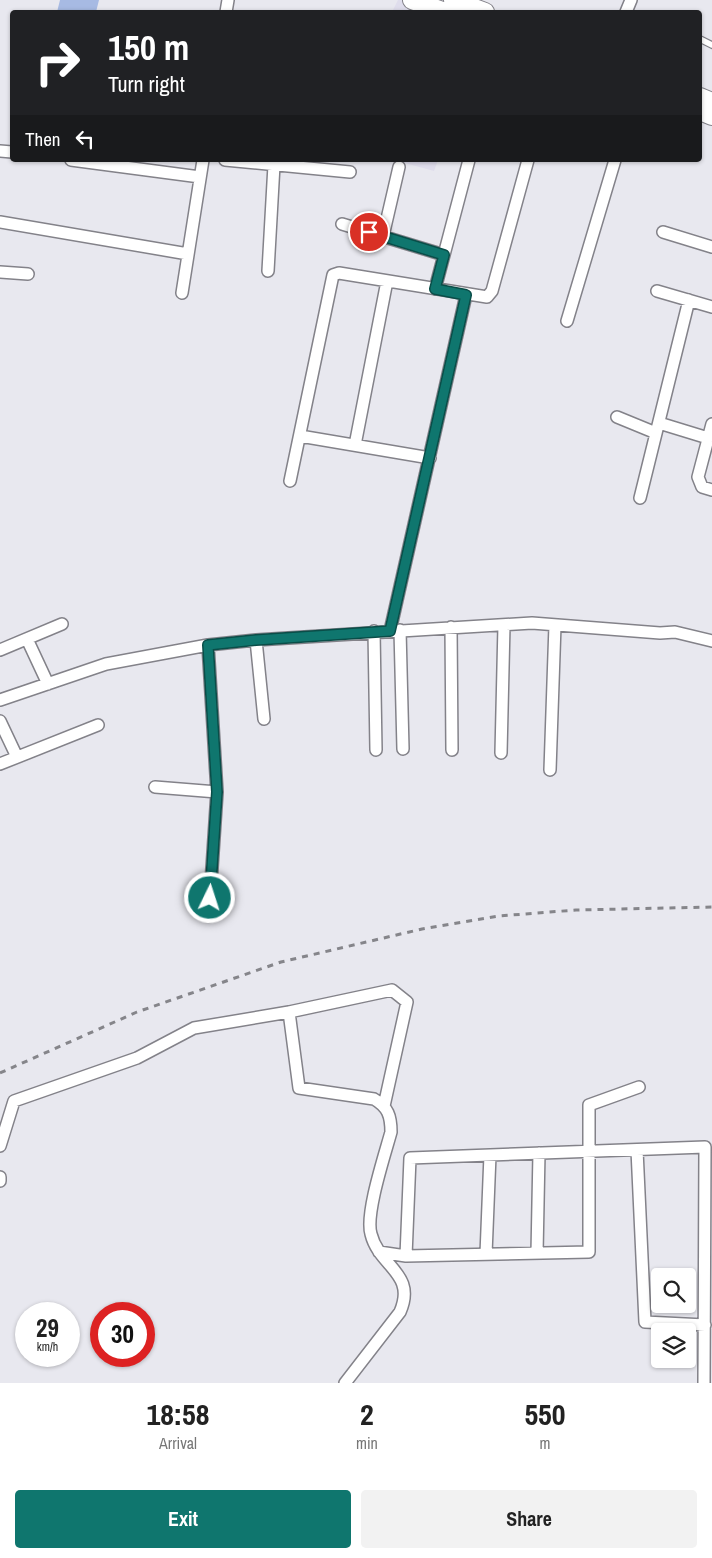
<!DOCTYPE html>
<html lang="en">
<head>
<meta charset="utf-8">
<style>
	:root { --surface:#fff; --page:#f2f2f2; --text:#222; --muted:#767676; --accent:#0f766e }
	body { margin:0; font-family:"Archivo Narrow",sans-serif; background:var(--page); color:var(--text); height:100vh; display:flex; flex-direction:column; font-size:19px; white-space:nowrap }
	* { box-sizing:border-box; margin:0 }
	p { font-size:16px; color:var(--muted) }
	.icon { flex:none; width:28px; height:28px; fill:none; stroke:currentColor; stroke-width:2; stroke-linecap:round; stroke-linejoin:round }
	.map { position:relative; height:1383px; overflow:hidden }
	.side { display:flex; flex-direction:column; background:var(--surface); flex:1 }
	.side>* { flex:none }
	.banner { position:absolute; left:10px; top:10px; width:692px; height:152px; border-radius:5px; box-shadow:0 1px 4px #0004; background:#202124; color:#fff; overflow:hidden }
	.tools { position:absolute; left:651px; top:1268px; display:grid; gap:10px }
	.tools a { display:grid; place-items:center; width:45px; height:45px; border-radius:5px; background:var(--surface); box-shadow:0 1px 4px #0004; font-size:25px }
	.speed { position:absolute; left:15px; top:1302px; display:flex; gap:10px; font-size:25px; font-weight:700; text-align:center }
	.speed>* { display:grid; place-content:center; width:65px; height:65px; border-radius:50%; background:var(--surface); box-shadow:0 1px 4px #0004; line-height:1 }
	.speed small { font-size:12px; font-weight:400 }
	.speed .limit { border:8px solid #d22; background:#fff; color:#111 }
	.pin { position:absolute; display:grid; place-items:center; width:42px; height:42px; color:#fff; margin:-21px; border:2px solid #fff; border-radius:50%; box-shadow:0 1px 5px #0007 }
	.me { position:absolute; width:55px; margin:-28px; rotate:4deg; stroke-linejoin:round; filter:drop-shadow(0 0 4px #0008) }
	.turn { display:flex; align-items:center; gap:18px; height:105px; padding:0 15px; font-size:22px }
	.turn .icon { width:65px; height:65px; stroke-width:2.5 }
	.turn b { display:block; font-size:35px; line-height:42px }
	.then { display:flex; align-items:center; height:48px; padding:0 15px; background:#0003; gap:10px; font-size:19px }
	.eta { display:flex; justify-content:space-evenly; align-items:center; height:85px; text-align:center }
	.eta b { font-size:30px; font-weight:700; line-height:35px }
	.primary-button { display:flex; gap:10px; margin-top:auto; padding:10px 15px }
	.primary-button a { flex:1; height:58px; border-radius:5px; background:var(--accent); color:#fff; font-size:20px; font-weight:700; line-height:58px; text-align:center }
	.primary-button a+a { background:var(--page); color:var(--text) }
	.map>svg:first-child { display:block }
</style>
</head>
<body>
<div class="map">
<svg width="712" height="1383" viewBox="0 0 712 1383">
	<rect width="100%" height="100%" fill="#e8e8ef"/>
	<path fill="#dfddec" d="M 398,0 L 401,0 L 434,12 L 392,12 Z
		M 394,160 L 438,160 L 434,171 Z"/>
	<path fill="#a7bae3" d="M 60,0 L 99,0 L 96,12 L 57,12 Z"/>
	<g fill="none" stroke-linecap="round" stroke-linejoin="round">
		<g stroke="#838289" stroke-width="8">
			<path id="lane" d="M 700,39 L 712,45"/>
		</g>
		<g stroke="#838289" stroke-width="14">
			<path id="street" d="M 226,12 L 228,0
				M 626,12 L 631,0
				M 0,151 L 12,152
				M 71,160 L 200,177
				M 225,160 L 350,172
				M 0,222 L 188,254
				M 342,224 L 444,255
				M 663,232 L 712,247
				M 383,236 L 399,167
				M 268,271 L 274,165
				M 0,272 L 28,274
				M 435,289 L 469,160
				M 657,291 L 712,307
				M 182,293 L 203,160
				M 567,321 L 615,160
				M 617,417 L 656,433
				M 659,423 L 708,438
				M 712,424 L 698,477 L 702,487 L 712,490
				M 300,436 L 430,458
				M 355,445 L 387,281
				M 290,481 L 333,275 L 339,273 L 487,297 L 492,291 L 528,160
				M 640,498 L 689,300
				M 451,627 L 452,750
				M 400,630 L 403,749
				M 374,631 L 376,750
				M 390,631 L 466,295
				M 27,639 L 48,684
				M 256,640 L 264,719
				M 208,645 L 217,792 L 210,898
				M 0,650 L 62,624
				M 0,700 L 106,664 L 208,645 L 256,640 L 532,623 L 660,633 L 675,632 L 712,641
				M 0,721 L 17,757
				M 501,753 L 504,625
				M 0,764 L 98,725
				M 550,770 L 555,625
				M 155,787 L 217,792
				M 289,1012 L 392,990 L 407,1002 L 384,1106
				M 0,1146 L 14,1101 L 137,1058 L 194,1028 L 289,1012 L 299,1088 L 374,1099 C 388,1107 391,1116 391,1132 C 385,1154 365,1214 371,1234 C 379,1267 417,1273 400,1312 L 345,1383
				M 637,1150 L 645,1322 L 705,1325
				M 0,1177 L 0,1181
				M 379,1252 L 406,1256 L 410,1158 L 705,1147 L 704,1383
				M 537,1253 L 539,1153
				M 486,1254 L 490,1155
				M 406,1256 L 589,1252 L 589,1105 L 639,1087"/>
		</g>
		<g stroke="#838289" stroke-width="20">
			<path id="primary" d="M 412,0 L 445,12
				M 453,0 L 485,12
				M 700,97 L 712,102
				M 700,111 L 712,116"/>
		</g>
		<use href="#lane" stroke="#fff" stroke-width="5.5"/>
		<use href="#street" stroke="#fff" stroke-width="11"/>
		<use href="#primary" stroke="#fff" stroke-width="18"/>
		<path stroke="#85858a" stroke-width="3" stroke-dasharray="6 6" stroke-linecap="butt" d="M 0,1073 L 137,1012 L 281,962 L 422,929 L 499,916 L 576,910 L 712,907"/>
	</g>
	<g fill="none" stroke-linecap="round" stroke-linejoin="round">
		<g stroke="#0a4d48" stroke-width="12">
			<path id="route" d="M 210,898 L 217,792 L 208,645 L 256,640 L 390,631 L 466,295 L 435,289 L 444,255 L 369,232"/>
		</g>
		<use href="#route" stroke="#0f766e" stroke-width="9"/>
	</g>
</svg>
<div class="tools">
<a><svg class="icon" aria-label="search" viewBox="0 0 24 24"><circle cx="10" cy="10" r="6"/><path d="M15 15l6 6"/></svg></a>
<a><svg class="icon" aria-label="layers" viewBox="0 0 24 24"><path d="M12 4l9 5-9 5-9-5zM3 14l9 5 9-5"/></svg></a>
</div>
<div class="speed"><div>29<small>km/h</small></div><div class="limit">30</div></div>
<div class="pin" style="left:369px;top:232px;background:#d93025"><svg class="icon" aria-label="arrive" viewBox="0 0 24 24"><path d="M6 21V4h12l-3 4 3 4H6"/></svg></div>
<svg class="me" style="left:210px;top:898px" viewBox="-20 -20 40 40"><circle r="17" fill="#0f766e" stroke="#fff" stroke-width="3"/><path d="M0-11L8 9 0 5-8 9z" fill="#fff"/></svg>
<div class="banner">
<div class="turn"><svg class="icon" aria-label="right" viewBox="0 0 24 24"><path d="M7 20v-9h11M14 6l5 5-5 5"/></svg><div><b>150 m</b>Turn right</div></div>
<div class="then">Then<svg class="icon" aria-label="left" viewBox="0 0 24 24"><path d="M17 20v-9H6M10 6l-5 5 5 5"/></svg></div>
</div>
</div>
<section class="side">
<div class="eta">
<div><b>18:58</b><p>Arrival</p></div>
<div><b>2</b><p>min</p></div>
<div><b>550</b><p>m</p></div>
</div>
<div class="primary-button"><a>Exit</a><a>Share</a></div>
</section>
</body>
</html>
